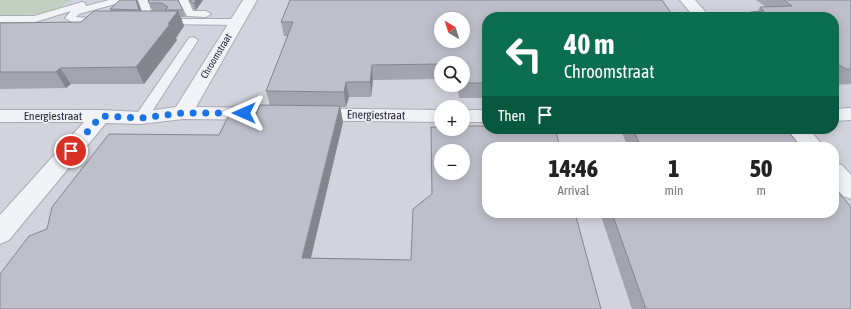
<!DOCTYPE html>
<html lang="en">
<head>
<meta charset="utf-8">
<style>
	:root { --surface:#fff; --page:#f2f2f2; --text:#222; --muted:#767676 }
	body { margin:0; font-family:"Asap Condensed",sans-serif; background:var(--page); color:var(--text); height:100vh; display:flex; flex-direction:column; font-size:15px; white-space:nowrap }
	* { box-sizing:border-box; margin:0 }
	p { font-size:13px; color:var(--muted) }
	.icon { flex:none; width:22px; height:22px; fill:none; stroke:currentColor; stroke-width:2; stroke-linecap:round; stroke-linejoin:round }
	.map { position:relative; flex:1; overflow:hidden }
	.panel { position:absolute; left:482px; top:142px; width:357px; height:76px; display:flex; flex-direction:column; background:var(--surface); border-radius:16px; box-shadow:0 2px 10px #0003 }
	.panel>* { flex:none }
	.banner { position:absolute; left:482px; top:12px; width:357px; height:122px; border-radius:16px; box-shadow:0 2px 10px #0003; background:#0b6e4f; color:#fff; overflow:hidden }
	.needle { width:26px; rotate:322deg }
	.tools { position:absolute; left:434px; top:12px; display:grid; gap:8px }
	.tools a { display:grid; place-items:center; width:36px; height:36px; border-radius:50%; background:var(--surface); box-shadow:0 2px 10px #0003; font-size:20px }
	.pin { position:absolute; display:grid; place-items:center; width:34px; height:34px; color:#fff; margin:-17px; border:2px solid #fff; border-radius:50%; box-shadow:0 1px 4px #0007 }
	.me { position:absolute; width:44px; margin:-22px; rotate:270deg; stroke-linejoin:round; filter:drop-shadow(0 0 3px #0008) }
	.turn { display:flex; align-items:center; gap:14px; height:84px; padding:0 16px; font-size:18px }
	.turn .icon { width:52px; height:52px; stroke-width:2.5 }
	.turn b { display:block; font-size:28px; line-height:34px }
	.then { display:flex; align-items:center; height:38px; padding:0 16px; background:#0003; gap:8px; font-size:15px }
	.eta { display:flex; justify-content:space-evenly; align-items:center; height:68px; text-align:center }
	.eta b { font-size:24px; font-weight:800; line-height:28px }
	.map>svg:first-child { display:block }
</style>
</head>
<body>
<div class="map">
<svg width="851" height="309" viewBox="0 0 851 309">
	<rect width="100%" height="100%" fill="#e0e1e7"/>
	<path fill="#d2d3dc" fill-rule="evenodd" d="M 0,0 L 851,0 L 851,309 L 0,309 ZM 487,17 L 834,17 L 834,129 L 487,129 ZM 441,19 L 463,19 L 463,41 L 441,41 ZM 441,63 L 463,63 L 463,85 L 441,85 ZM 441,107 L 463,107 L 463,129 L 441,129 ZM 487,147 L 834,147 L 834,213 L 487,213 ZM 441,151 L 463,151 L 463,173 L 441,173 Z"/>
	<path fill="#c2d0c2" d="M 0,0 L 71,0 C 49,16 26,15 0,15 Z"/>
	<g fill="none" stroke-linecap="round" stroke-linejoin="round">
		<g stroke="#a9abb4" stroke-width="2">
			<path id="service" d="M 109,0 L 124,0 L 122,2 L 79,14 L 76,17 L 103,19 L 105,21 L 103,23 L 100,24 L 75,24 L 65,18 L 71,11 L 35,22 L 0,22 L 0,16 L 34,16 L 82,2 L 85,3 L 86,6 Z
				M 138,0 L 148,0 L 151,11 L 164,11 L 169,14 L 164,17 L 144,16 Z
				M 178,0 L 188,0 L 193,11 L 206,11 L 211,14 L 206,17 L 187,16 Z
				M 163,19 L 237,19 L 242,22 L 237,25 L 160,24 L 158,22 Z
				M 193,37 L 198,40 L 146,121 L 136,121 L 135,118 L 136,115 L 189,38 Z"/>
		</g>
		<g stroke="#a9abb4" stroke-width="2">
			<path id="minor" d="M 243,0 L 257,0 L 196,107 L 441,110 L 441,122 L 183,119 L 141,124 L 106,123 L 9,240 L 0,244 L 0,215 L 84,122 L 0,122 L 0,110 L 101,110 L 141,112 L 176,107 Z
				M 680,0 L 695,0 L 710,17 L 694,17 Z
				M 851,108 L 851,120 L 834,121 L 834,109 Z
				M 463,110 L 487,110 L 487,122 L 463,122 Z
				M 787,129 L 809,129 L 824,147 L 801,147 Z
				M 834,163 L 842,165 L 851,175 L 851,199 L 843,196 L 834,186 Z"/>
		</g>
		<use href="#service" fill="#f2f3f6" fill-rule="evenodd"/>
		<use href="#minor" fill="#f2f3f6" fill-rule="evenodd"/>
	</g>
	<path fill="#a3a4ae" d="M 137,0 L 141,11 L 165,11 L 165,10 L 152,10 L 148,0 L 178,0 L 186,17 L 181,17 L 184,26 L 176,38 L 177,40 L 144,84 L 71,84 L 66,88 L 0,89 L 0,23 L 81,22 L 110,11 L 110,9 Z
		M 189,0 L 203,0 L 196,10 L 194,10 Z
		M 290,0 L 671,13 L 670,17 L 487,17 L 487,98 L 459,98 L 458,89 L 448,89 L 447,85 L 463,85 L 463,63 L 441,63 L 441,79 L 373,80 L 371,97 L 349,97 L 346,107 L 340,107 L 343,122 L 311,258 L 411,260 L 432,195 L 431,127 L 487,147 L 601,309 L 47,229 L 219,135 L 256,114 L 270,105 L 266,91 L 288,36 L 284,36 L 281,22 Z
		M 756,0 L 851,0 L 851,84 L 834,85 L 834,17 L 748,17 L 751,12 L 758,11 L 760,7 L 766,7 Z
		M 623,129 L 786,129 L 801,147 L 628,147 L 622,133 Z
		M 600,213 L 834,213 L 851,309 L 632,309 Z"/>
	<path fill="#85868d" d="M 136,0 L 137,0 L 143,16 L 139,10 Z
		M 196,0 L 203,0 L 196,10 L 194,3 Z
		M 178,11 L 184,26 L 176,38 L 177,40 L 144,84 L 136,67 Z
		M 372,65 L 373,80 L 371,97 L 370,82 Z
		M 60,68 L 71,84 L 66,88 L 56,72 Z
		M 346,82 L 349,97 L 346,107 L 344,92 Z
		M 340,106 L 343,122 L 307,274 L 302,258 Z"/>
	<path fill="#bebfca" stroke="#85868d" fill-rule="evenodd" d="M 120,0 L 136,0 L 139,10 L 110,9 Z
		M 148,0 L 178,0 L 183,10 L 165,10 L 168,7 L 162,3 L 149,3 Z
		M 190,0 L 196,0 L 194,3 L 192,3 Z
		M 290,0 L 662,0 L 671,13 L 658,13 L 662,17 L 487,17 L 487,83 L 463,83 L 463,63 L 441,63 L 441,64 L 372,65 L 370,82 L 346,82 L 344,92 L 266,91 L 293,22 L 281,22 ZM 441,19 L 463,19 L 463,41 L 441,41 Z
		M 784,0 L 851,0 L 851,69 L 846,69 L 839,65 L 834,65 L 834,17 L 758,17 L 751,12 L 764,11 L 760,7 L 792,6 Z
		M 94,11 L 178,11 L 168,24 L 170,24 L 136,67 L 60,68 L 56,72 L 0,72 L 0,23 L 81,22 Z
		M 260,105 L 340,106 L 302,258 L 411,260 L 413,209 L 432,194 L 431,127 L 441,127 L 441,129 L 463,129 L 463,126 L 487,126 L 487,129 L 555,129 L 560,147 L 487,147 L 487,213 L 575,213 L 601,309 L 0,309 L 0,274 L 29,236 L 47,229 L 52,207 L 109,134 L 219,135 L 230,113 L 256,114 ZM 441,151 L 463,151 L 463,173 L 441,173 Z
		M 633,129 L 786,129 L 801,147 L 641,147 Z
		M 834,187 L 851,207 L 851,309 L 646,309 L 612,213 L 834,213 Z"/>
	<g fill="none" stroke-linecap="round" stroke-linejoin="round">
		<path stroke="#1a73e8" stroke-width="7" stroke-dasharray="0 12.6" d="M 71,151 L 101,116 L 141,118 L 183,113 L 244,113"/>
	</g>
	<g text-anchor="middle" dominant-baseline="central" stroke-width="3" stroke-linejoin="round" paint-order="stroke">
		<g font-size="10" fill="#2a2c3d" stroke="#eff0f5">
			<text transform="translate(216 56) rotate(-59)">Chroomstraat</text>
		</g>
		<g font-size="12" fill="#2a2c3d" stroke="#eff0f5">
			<text transform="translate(376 115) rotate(1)">Energiestraat</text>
			<text x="53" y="116">Energiestraat</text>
		</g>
	</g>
</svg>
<div class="tools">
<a><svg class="needle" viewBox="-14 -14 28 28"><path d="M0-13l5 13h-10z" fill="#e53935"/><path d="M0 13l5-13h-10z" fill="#767676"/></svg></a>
<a><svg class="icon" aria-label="search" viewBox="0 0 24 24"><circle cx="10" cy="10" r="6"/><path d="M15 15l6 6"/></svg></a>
<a>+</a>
<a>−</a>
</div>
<div class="pin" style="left:71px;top:151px;background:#d93025"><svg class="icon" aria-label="arrive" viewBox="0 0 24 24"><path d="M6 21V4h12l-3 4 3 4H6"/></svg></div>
<svg class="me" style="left:244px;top:113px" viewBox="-20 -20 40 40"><path d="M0-17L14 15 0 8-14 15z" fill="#1a73e8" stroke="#fff" stroke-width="4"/></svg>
<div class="banner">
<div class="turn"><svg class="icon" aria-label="left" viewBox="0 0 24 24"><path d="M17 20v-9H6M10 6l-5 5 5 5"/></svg><div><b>40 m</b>Chroomstraat</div></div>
<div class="then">Then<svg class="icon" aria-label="arrive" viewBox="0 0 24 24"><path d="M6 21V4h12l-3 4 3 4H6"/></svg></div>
</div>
<section class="panel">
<div class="eta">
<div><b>14:46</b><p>Arrival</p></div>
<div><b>1</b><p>min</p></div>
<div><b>50</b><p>m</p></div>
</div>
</section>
</div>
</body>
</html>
